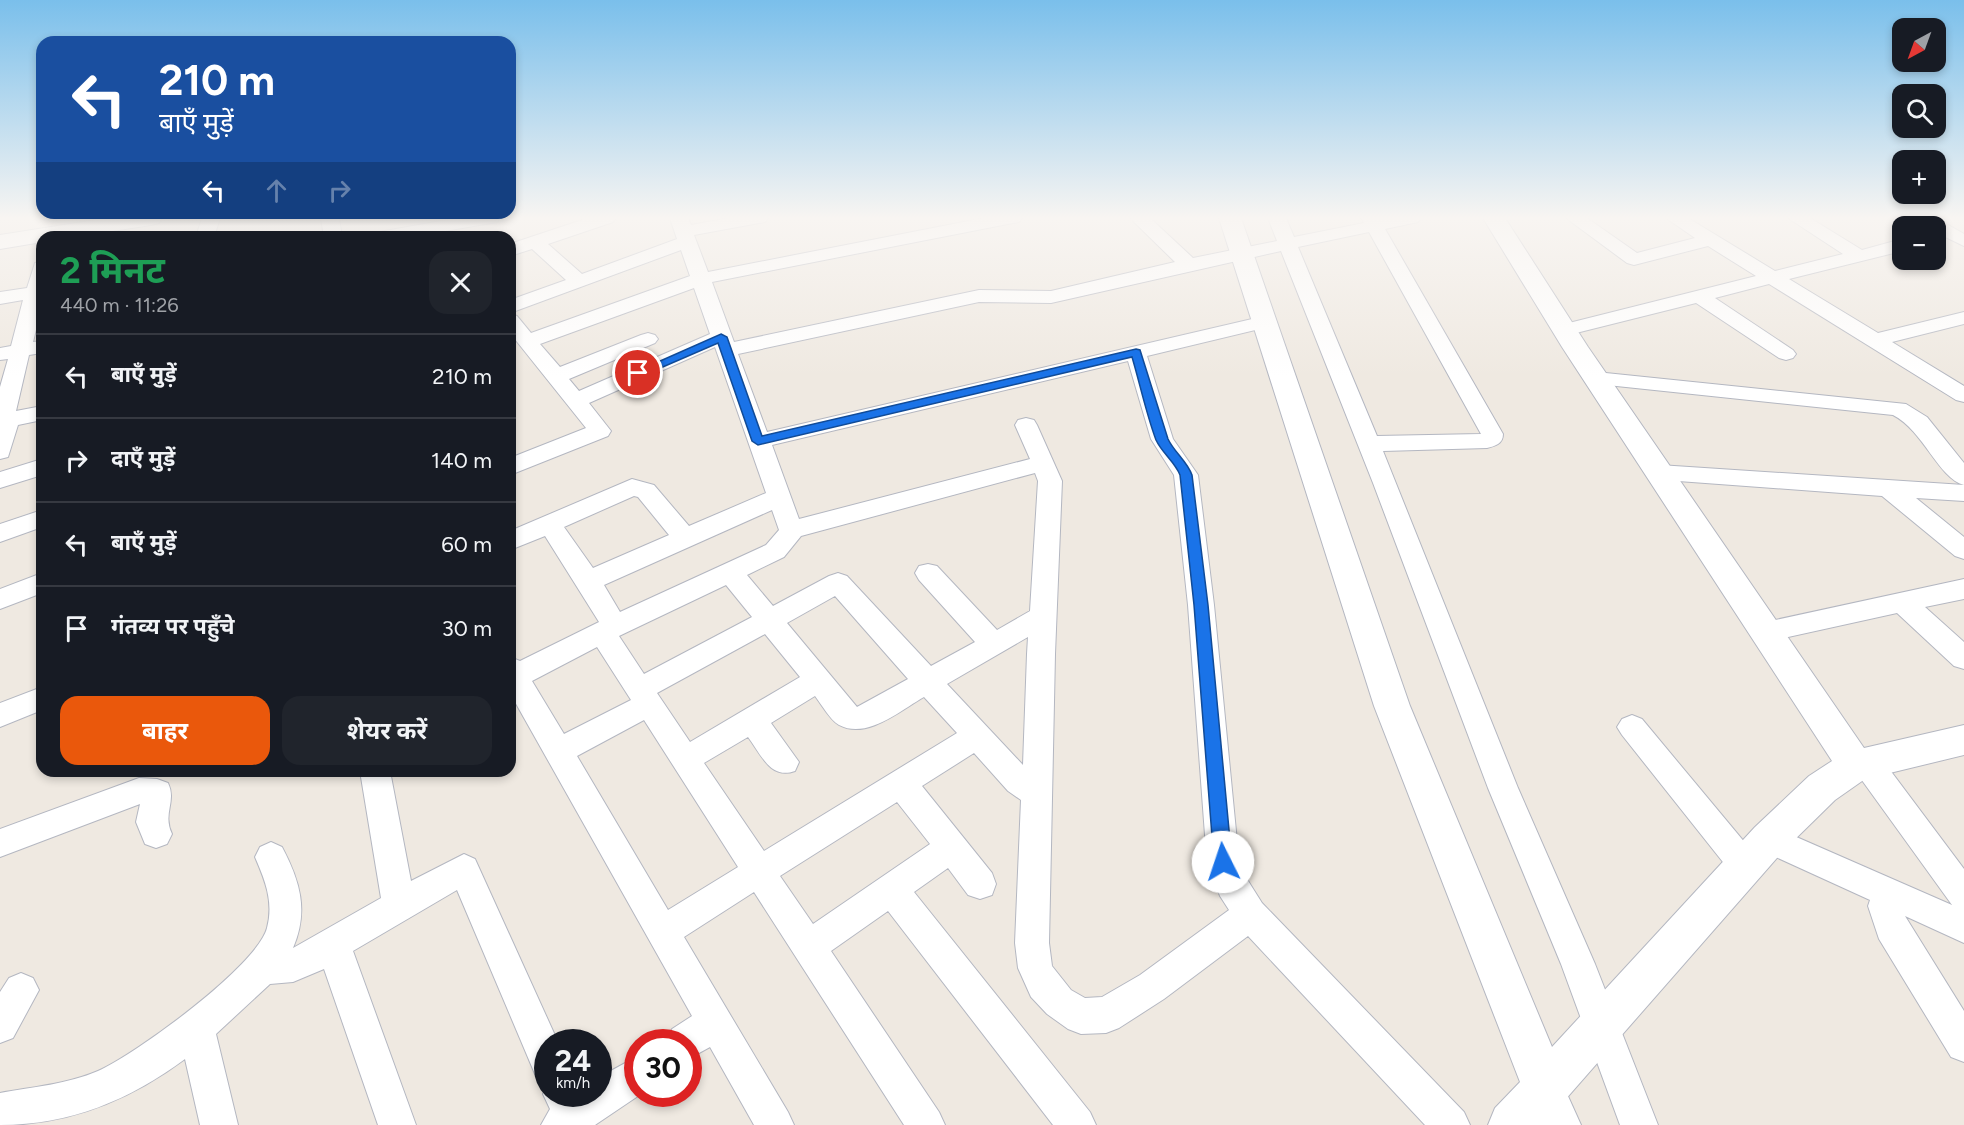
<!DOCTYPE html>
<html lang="hi">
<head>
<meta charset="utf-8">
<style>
	:root { --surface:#171b24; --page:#20242c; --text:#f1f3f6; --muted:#9ea1a6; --line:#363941; --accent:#ea580c }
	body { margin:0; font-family:Figtree,"Noto Sans Devanagari",sans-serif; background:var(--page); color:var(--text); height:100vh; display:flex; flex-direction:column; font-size:22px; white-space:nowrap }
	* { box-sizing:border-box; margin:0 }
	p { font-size:20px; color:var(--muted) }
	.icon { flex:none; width:33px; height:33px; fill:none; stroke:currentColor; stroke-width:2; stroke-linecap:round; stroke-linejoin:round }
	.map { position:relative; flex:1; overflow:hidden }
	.sheet { position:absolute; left:36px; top:231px; width:480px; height:546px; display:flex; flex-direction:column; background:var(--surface); border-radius:18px; box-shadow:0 3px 9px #0003 }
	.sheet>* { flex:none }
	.hud { position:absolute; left:36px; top:36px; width:480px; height:183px; border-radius:18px; box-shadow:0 3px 9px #0003; background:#1a4fa0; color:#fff; overflow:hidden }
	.needle { width:39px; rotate:221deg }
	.controls { position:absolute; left:1892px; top:18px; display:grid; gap:12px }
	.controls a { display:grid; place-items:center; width:54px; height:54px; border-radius:12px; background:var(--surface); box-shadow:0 3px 9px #0003; font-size:30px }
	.speed { position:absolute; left:534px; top:1029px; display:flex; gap:12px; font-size:30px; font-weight:700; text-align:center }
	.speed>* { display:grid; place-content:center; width:78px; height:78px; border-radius:50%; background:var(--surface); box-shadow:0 3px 9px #0003; line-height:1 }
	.speed small { font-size:15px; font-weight:400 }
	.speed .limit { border:9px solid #d22; background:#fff; color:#111 }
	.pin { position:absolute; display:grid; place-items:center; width:51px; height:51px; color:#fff; margin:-26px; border:3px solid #fff; border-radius:50%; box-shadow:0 2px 6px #0007 }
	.me { position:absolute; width:66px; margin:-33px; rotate:356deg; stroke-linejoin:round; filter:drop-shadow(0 0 4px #0008) }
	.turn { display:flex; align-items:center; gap:21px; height:126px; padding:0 24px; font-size:27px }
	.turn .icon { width:78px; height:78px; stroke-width:2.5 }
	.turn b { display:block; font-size:42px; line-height:51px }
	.lanes { display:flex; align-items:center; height:57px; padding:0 24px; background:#0003; justify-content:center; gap:30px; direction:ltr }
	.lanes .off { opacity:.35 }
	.round { display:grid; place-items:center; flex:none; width:63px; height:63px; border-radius:18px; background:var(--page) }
	.headline { display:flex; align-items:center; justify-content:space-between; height:102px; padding:0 24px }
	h1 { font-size:36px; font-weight:700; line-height:45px; color:#1e9e55 }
	.cta { display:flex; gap:12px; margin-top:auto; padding:12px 24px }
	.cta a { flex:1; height:69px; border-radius:18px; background:var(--accent); color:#fff; font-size:24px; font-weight:700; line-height:69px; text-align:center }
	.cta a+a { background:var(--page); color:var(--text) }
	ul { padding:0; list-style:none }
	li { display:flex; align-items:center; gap:18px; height:84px; padding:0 24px; border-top:2px solid var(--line) }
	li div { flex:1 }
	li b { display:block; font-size:22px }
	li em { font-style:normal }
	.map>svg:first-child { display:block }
</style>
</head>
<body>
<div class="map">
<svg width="1964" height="1125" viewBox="0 0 1964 1125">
	<rect width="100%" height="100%" fill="#efe9e1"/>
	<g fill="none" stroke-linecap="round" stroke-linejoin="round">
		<g stroke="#b4b7c1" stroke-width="2">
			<path id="minor" d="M 202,218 L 220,218 L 214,237 L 196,237 Z
				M 321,218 L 339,218 L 342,237 L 324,237 Z
				M 458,218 L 500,218 L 497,222 L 491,223 L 411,237 L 370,237 L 373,233 L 379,232 Z
				M 588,218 L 616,218 L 613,222 L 548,244 L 582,274 L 677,239 L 670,218 L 688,218 L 691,225 L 729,218 L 768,218 L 765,222 L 759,223 L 694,235 L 708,272 L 984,218 L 1022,218 L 1019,222 L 1013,223 L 712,282 L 734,342 L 979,290 L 1051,291 L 1175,262 L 1130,218 L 1150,218 L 1193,258 L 1277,241 L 1268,218 L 1286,218 L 1294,237 L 1364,223 L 1361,218 L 1421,218 L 1418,222 L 1385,229 L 1503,434 C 1503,444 1495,446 1487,448 L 1383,451 L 1518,788 L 1595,964 L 1658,1125 L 1620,1125 L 1561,964 L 1488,788 L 1373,483 L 1281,251 L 1051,303 L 979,302 L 738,354 L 767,432 L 1265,316 L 1272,318 L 1275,322 L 1272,326 L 1147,356 L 1173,439 L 1198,475 L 1214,605 L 1239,862 L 1245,876 L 1262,903 L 1464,1112 L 1470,1125 L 1425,1125 L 1248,936 L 1164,999 L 1119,1028 L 1106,1033 L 1081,1034 L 1068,1029 L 1047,1014 L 1031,997 L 1018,968 L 1015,943 L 1021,800 L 1008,791 L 974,753 L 922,786 L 992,873 L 996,884 L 992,895 L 980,899 L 968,895 L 948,868 L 914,892 L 1090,1112 L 1096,1125 L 1053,1125 L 888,911 L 831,951 L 939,1112 L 945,1125 L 904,1125 L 754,892 L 684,937 L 788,1112 L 794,1125 L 754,1125 L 710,1047 L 688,1059 L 688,1042 L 667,1042 L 672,1029 L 692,1016 L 510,693 L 510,657 L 520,661 L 599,622 L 545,536 L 510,550 L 510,531 L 632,479 L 654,485 L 689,526 L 766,493 L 715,347 L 589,403 L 611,431 L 608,436 L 510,475 L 510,458 L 586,428 L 510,333 L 510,314 L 517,316 L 531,333 L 690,276 L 681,250 L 510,313 L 510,300 L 566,280 L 532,249 L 510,256 L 510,244 ZM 1369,232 L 1481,434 L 1377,436 L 1298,247 ZM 694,288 L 710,334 L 579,391 L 569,379 L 655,343 L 658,339 L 655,335 L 648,333 L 641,335 L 560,367 L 540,344 ZM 1128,361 L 1151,439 L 1174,475 L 1188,605 L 1207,862 L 1220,896 L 1229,910 L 1140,975 L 1102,997 L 1085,998 L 1071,990 L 1052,966 L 1049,943 L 1055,654 L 1062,481 L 1037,425 L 1034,420 L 1026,418 L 1018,420 L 1015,425 L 1030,459 L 799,519 L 772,445 ZM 1035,473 L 1038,481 L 1030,611 L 997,630 L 937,566 L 928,564 L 919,566 L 915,573 L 919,580 L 975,642 L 931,666 L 847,576 L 838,573 L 829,576 L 773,606 L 747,575 L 784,557 L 801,536 ZM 634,496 L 638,497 L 669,535 L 593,568 L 564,527 ZM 772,510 L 779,530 L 766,545 L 620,612 L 604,585 ZM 726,585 L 752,617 L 644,674 L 619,636 ZM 835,596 L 908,679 L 857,707 L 787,623 ZM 765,634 L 800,677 L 690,742 L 657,693 ZM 1028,637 L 1027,654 L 1023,765 L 947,684 ZM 597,647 L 631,700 L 564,734 L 532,681 ZM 815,696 C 822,705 830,720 839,725 C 867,740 901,710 924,697 L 957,733 L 764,851 L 704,763 L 748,737 C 761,754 770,780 795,771 L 799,762 L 771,723 ZM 644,720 L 738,867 L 668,910 L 577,756 ZM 897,802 L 930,844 L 813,924 L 780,876 Z
				M 1566,218 L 1587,218 L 1637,253 L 1695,238 L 1666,218 L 1688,218 L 1775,271 L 1843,254 L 1788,218 L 1810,218 L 1862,250 L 1902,239 L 1902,251 L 1789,279 L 1878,333 L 1964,312 L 1964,324 L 1892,342 L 1964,386 L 1964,402 L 1956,400 L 1769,284 L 1715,298 L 1793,350 L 1796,354 L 1793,358 L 1786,360 L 1779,358 L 1696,303 L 1564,336 L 1557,334 L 1554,330 L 1557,326 L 1756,276 L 1708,246 L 1634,265 L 1627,263 Z
				M 1913,218 L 1936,218 L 1964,234 L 1964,246 L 1935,232 L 1935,226 L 1924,226 Z
				M 42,261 L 42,305 L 33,342 L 42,341 L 42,353 L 29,355 L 16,411 L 42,406 L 42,420 L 18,425 L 8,457 L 0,459 L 0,387 L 8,359 L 0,360 L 0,348 L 11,346 L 23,300 L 0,304 L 0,292 L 27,288 L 35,263 Z
				M 1596,372 L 1906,404 L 1927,417 L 1964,463 L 1964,485 C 1938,478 1924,431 1893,415 L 1588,383 L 1585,378 L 1588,373 Z
				M 42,459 L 42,475 L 0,488 L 0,472 Z
				M 1659,465 L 1964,485 L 1964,501 L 1916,498 L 1964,537 L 1964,559 L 1955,556 L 1882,496 L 1651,479 L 1647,473 L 1651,467 Z
				M 42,510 L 42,527 L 0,542 L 0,524 Z
				M 42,573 L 42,593 L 0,609 L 0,589 Z
				M 1964,579 L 1964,599 L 1925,607 L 1964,642 L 1964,669 L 1954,666 L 1897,613 L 1766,642 L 1756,639 L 1752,632 L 1756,625 L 1766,622 Z
				M 42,687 L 42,710 L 0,727 L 0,703 Z
				M 1632,715 L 1642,719 L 1756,856 L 1761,866 L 1756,876 L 1745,881 L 1734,876 L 1622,735 L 1617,727 L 1622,719 Z
				M 1867,750 L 1878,754 L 1964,869 L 1964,943 L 1905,916 L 1964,1011 L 1964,1062 L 1951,1057 L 1879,939 L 1868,906 L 1870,900 L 1758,849 L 1753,839 L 1758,829 L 1769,825 L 1952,905 L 1856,772 L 1852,763 L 1856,754 Z
				M 360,771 L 390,771 L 411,881 L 464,854 L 475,859 L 558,1042 L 548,1042 L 548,1079 L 535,1074 L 457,890 L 353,951 L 416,1125 L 378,1125 L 324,969 L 293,982 L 270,984 L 216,1034 L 238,1125 L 200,1125 L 185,1059 C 130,1100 70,1125 0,1125 L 0,1093 C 33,1087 68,1084 98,1071 C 136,1054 257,966 267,928 C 274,902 265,880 255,857 L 260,847 L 271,842 L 282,847 C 300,881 309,911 293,948 L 381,898 Z
				M 139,778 L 157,779 L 168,783 C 177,802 162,813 172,834 L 167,844 L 156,848 L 145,844 L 136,822 L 140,804 L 0,857 L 0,829 Z
				M 21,973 L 33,978 L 39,990 L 13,1038 L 0,1043 L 0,992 L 9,978 Z
				M 638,1056 L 638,1094 L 641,1094 L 595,1125 L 541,1125 L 550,1109 L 543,1094 L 548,1084 L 548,1094 L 598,1094 L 598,1078 Z
				M 1545,1068 L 1558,1074 L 1581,1125 L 1543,1125 L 1526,1087 L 1532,1074 Z"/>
		</g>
		<g stroke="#b4b7c1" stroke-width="2">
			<path id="tertiary" d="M 108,218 L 162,218 L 159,223 L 151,225 L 74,237 L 42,237 L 42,242 L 0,249 L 0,235 Z
				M 1219,218 L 1241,218 L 1410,706 L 1552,1047 L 1755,827 L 1809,776 L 1832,761 L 1562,347 L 1483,218 L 1505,218 L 1588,347 L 1864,748 L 1964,725 L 1964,755 L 1865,779 L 1835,800 L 1783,851 L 1543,1125 L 1488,1125 L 1495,1108 L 1520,1082 L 1374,706 Z"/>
		</g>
		<use href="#minor" fill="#fff" fill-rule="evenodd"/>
		<use href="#tertiary" fill="#fff" fill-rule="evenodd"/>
	</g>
	<linearGradient id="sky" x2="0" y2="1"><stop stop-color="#7abfeb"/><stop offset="0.58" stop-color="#f8f5f2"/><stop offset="1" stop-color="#f8f5f2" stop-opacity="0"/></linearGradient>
	<rect width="1964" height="376" fill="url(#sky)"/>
	<path fill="#1a73e8" stroke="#114b97" stroke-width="1.5" d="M 721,334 L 727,337 L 762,436 L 1136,349 L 1140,350 L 1168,439 C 1174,452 1187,461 1192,475 L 1208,605 L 1232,862 L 1229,867 L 1223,870 L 1217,867 L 1214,862 L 1194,605 L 1180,475 C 1175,462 1162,453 1156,440 C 1146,413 1140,384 1132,357 L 758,445 L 752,441 L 718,343 L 642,376 L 638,377 L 633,373 Z"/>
</svg>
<div class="controls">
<a><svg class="needle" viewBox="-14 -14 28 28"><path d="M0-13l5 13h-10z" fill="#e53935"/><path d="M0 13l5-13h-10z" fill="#9ea1a6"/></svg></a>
<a><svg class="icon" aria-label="search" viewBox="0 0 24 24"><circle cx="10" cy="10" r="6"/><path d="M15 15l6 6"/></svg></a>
<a>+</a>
<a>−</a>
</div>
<div class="speed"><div>24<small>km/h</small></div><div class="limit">30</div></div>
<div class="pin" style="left:638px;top:373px;background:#d93025"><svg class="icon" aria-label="arrive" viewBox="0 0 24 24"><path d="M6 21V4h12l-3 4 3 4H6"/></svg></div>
<svg class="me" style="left:1223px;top:862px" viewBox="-20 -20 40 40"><circle r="19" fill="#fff"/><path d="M0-13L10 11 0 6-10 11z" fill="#1a73e8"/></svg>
<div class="hud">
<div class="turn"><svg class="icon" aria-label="left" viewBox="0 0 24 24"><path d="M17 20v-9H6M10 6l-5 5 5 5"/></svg><div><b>210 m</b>बाएँ मुड़ें</div></div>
<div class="lanes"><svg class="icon" aria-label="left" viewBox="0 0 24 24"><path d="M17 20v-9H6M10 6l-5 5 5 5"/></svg><svg class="icon off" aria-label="ahead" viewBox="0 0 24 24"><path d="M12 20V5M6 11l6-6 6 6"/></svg><svg class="icon off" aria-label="right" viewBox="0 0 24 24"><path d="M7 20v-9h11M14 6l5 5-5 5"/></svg></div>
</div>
<section class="sheet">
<div class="headline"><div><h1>2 मिनट</h1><p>440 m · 11:26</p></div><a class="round"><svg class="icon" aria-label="close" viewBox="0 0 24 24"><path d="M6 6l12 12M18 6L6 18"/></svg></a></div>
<ul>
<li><svg class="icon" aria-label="left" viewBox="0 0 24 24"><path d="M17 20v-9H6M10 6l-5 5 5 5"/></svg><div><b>बाएँ मुड़ें</b></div><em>210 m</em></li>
<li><svg class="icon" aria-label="right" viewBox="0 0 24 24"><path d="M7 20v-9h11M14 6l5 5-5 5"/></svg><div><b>दाएँ मुड़ें</b></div><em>140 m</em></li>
<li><svg class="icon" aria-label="left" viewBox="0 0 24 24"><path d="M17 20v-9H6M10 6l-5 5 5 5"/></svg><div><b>बाएँ मुड़ें</b></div><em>60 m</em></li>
<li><svg class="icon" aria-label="arrive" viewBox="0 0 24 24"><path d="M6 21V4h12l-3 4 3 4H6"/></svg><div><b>गंतव्य पर पहुँचे</b></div><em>30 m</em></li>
</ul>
<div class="cta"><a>बाहर</a><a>शेयर करें</a></div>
</section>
</div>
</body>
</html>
